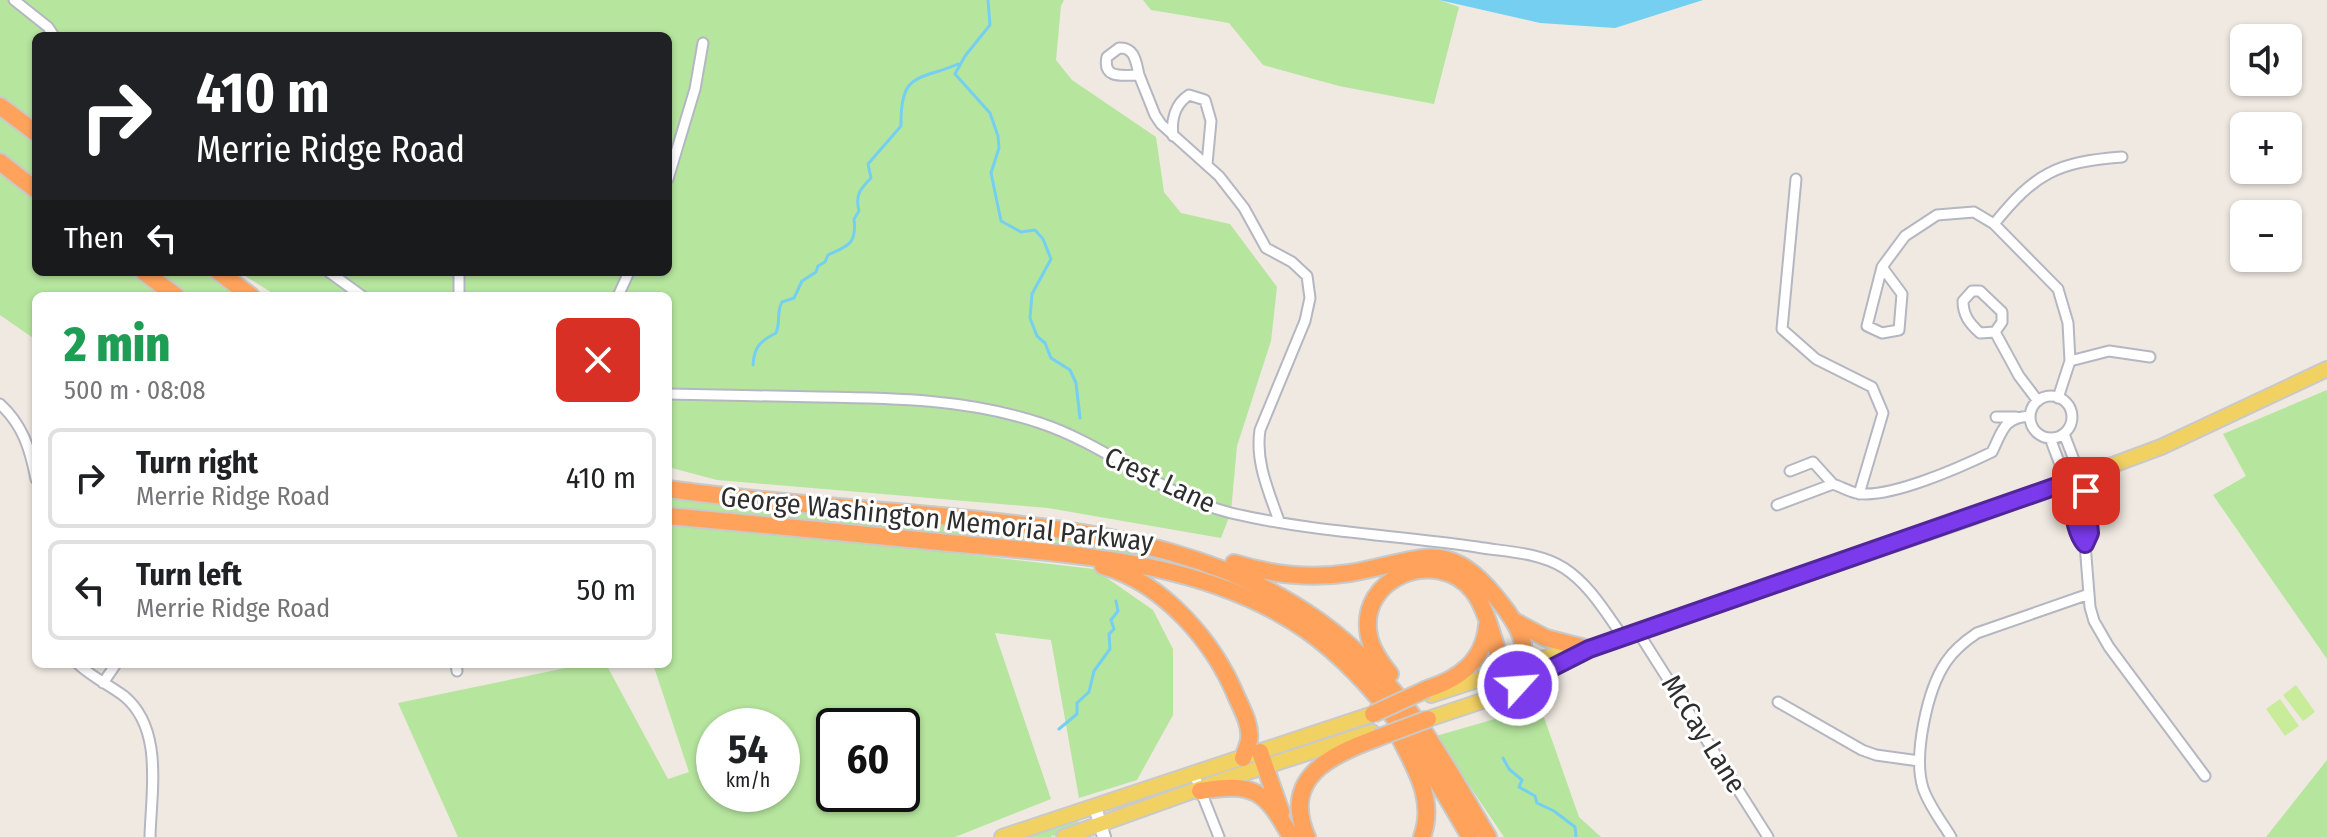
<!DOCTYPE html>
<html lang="en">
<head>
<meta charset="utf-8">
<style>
	:root { --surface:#fff; --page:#f2f2f2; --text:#202124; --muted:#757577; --line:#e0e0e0 }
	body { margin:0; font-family:"Fira Sans Condensed",sans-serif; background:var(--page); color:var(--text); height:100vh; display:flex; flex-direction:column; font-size:30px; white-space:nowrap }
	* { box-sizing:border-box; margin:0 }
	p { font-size:26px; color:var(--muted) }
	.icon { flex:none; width:44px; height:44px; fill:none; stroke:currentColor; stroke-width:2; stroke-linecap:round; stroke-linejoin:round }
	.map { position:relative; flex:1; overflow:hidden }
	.side { position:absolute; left:32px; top:292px; width:640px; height:376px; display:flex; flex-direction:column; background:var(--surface); border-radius:12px; box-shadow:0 2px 6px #0004 }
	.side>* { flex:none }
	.banner { position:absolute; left:32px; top:32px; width:640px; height:244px; border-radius:12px; box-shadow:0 2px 6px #0004; background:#202124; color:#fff; overflow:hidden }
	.controls { position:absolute; left:2230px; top:24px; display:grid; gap:16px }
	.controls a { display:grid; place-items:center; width:72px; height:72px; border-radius:12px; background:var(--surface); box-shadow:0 2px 6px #0004; font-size:40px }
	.speed { position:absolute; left:696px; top:708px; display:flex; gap:16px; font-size:40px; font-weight:700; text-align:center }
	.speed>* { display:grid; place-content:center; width:104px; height:104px; border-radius:50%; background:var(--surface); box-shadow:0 2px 6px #0004; line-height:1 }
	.speed small { font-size:20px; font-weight:400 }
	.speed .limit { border:4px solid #111; border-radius:12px; background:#fff; color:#111 }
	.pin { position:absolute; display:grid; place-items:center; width:68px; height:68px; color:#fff; margin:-34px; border-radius:16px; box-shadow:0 4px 12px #0006 }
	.me { position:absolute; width:88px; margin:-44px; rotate:64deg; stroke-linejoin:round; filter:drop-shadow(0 0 6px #0008) }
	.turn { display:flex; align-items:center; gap:28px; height:168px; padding:0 32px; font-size:36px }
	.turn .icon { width:104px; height:104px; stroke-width:2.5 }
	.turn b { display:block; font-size:56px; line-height:68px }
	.then { display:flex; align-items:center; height:76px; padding:0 32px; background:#0003; gap:16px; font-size:30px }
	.round { display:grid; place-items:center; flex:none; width:84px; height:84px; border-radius:12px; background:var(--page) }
	.overview { display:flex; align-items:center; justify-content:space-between; height:136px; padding:0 32px }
	h1 { font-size:48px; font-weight:800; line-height:60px; color:#1e9e55 }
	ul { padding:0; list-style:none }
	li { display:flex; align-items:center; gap:24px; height:100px; margin:0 16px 12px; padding:0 16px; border:4px solid var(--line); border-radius:12px }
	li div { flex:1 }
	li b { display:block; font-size:30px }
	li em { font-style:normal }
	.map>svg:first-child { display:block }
</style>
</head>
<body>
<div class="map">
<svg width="2327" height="837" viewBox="0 0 2327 837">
	<rect width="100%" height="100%" fill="#efe9e1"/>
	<path fill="#b6e59e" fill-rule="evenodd" d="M 0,0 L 1064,0 L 1061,6 L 1056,60 L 1072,80 L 1156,137 L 1164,192 L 1181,213 L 1230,224 L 1277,287 L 1271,341 L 1237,446 L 1231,512 L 1221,538 L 1048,508 L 717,480 L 668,467 L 668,296 L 277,296 L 239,272 L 668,272 L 668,36 L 36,36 L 36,123 L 0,96 Z
		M 1143,0 L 1439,0 L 1459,7 L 1434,104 L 1339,86 L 1263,65 L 1229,23 L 1151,10 Z
		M 0,114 L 36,141 L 36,183 L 0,156 Z
		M 0,170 L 36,198 L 36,272 L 134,272 L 166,296 L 36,296 L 36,340 L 0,315 Z
		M 152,272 L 209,272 L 241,296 L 184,296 Z
		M 2327,390 L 2327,659 L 2213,495 L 2246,476 L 2223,434 Z
		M 668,493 L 1079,537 L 1165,555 L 1241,580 L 1290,608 L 1212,580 L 668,511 Z
		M 668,520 L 1094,569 L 1153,610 L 1173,649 L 1173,715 L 1137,780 L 1079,798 L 1051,640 L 995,633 L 1051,799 L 955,837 L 458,837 L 398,703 L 585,664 L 606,664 L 668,779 L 689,772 L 653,664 L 668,664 ZM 714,726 L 782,726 L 782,794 L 714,794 ZM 834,726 L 902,726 L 902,794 L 834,794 Z
		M 1540,706 L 1579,817 L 1601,837 L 1504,837 L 1436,736 Z
		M 2327,760 L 2327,837 L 2266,837 Z
		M 1075,820 L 1082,823 L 1081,826 L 1050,837 L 1021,837 Z"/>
	<path fill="#c9ec9a" d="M 2296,685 L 2315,712 L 2303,721 L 2283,695 Z
		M 2280,699 L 2299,726 L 2285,736 L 2266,709 Z"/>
	<path fill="#75cff0" d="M 1439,0 L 1703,0 L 1615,28 L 1540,23 Z"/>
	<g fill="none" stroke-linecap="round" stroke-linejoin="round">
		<path stroke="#75cff0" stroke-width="3" d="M 988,0 L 990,25 L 965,56 L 955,74 L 990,113 L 998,136 L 999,148 L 991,173 L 1001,221 L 1021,232 L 1035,230 L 1043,239 L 1051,259 L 1032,294 L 1030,318 L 1037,336 L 1045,343 L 1051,358 L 1070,370 L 1076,383 L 1080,418
			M 753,365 C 754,347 760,341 776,333 C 781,322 776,312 782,302 L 794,298 L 802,281 L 816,272 L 818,266 L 825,262 L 828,255 C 848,246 857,244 854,219 L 859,211 C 855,195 860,189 871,178 L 868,164 L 901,126 C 900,70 920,81 958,64
			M 1059,729 L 1077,714 L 1077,703 L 1089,692 L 1094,671 L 1110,649 L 1109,634 L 1114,629 L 1111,620 L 1118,611 L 1116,601
			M 1503,758 L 1509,769 L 1522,780 L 1519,787 L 1535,796 L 1537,803 L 1554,811 L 1575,827 L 1576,837"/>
		<g stroke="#b4b7c1" stroke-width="13">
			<path id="street" d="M 14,0 L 48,27 L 54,36
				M 1119,48 C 1135,47 1136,62 1139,75 C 1124,75 1102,80 1107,57 Z
				M 1139,75 L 1155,115 L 1161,124 L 1219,176 L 1244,208 L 1266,248 L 1292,262 L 1307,276 L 1310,298 L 1305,321 L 1260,430 C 1255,462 1269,492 1279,521
				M 1173,136 C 1171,120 1175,104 1189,95 L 1205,100 L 1211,121 L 1207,164
				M 668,179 L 695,89 L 703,43
				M 1796,179 L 1782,329 L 1816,359 L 1872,387 L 1883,413 L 1859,494
				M 1994,224 C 2035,173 2057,162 2122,157
				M 1882,267 L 1905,236 L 1937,215 L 1974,212 L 1994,224 L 2058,289 L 2068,323 L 2070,361 L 2058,398
				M 1882,267 L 1902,294 L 1899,330 L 1882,333 L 1867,326 Z
				M 329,272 L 362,296
				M 459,296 L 459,272
				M 618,296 L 629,272
				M 1995,332 L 1980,333 C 1969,323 1963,315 1963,301 L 1972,291 L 1980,291 L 2002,312 L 2002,322 L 1995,332 L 2019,376 L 2038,401
				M 2070,361 L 2109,351 L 2150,357
				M 668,394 C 718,395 769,396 819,397 C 894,398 968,399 1040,423 C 1107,445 1163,496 1231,513 C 1312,532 1395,535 1477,547 C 1506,552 1539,552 1564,568 C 1589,584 1606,613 1623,637
				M2030 417a21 21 0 1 1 42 0a21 21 0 1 1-42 0Z
				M 0,404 C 23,425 30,449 36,479
				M 1996,417 L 2016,417
				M 2064,434 L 2086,491 L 2090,533 L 2085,544 L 2090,607 L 2094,621 L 2109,647 L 2205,776
				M 2050,438 L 2073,499 L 2078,535 L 2085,544
				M 1790,471 L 1813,462 L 1833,484
				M 1777,505 L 1833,484 C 1841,487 1849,491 1856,493 C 1888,500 1963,466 1992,452 C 2003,430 2003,418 2030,416
				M 1638,632 L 1768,837
				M 78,664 C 92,677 109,685 124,696 C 164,729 151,792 150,837
				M 456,664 L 457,671
				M 103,683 L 116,664
				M 1778,702 L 1862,750 L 1876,755 L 1919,761
				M 1194,774 L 1219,837
				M 1951,837 C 1942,822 1929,806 1923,788 C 1913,756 1927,690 1946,662 C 1954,650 1965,641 1977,633 L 2089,594"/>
		</g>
		<g stroke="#b4b7c1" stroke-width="16">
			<path id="secondary" d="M 1095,807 L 1104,837"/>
		</g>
		<g stroke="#c9c9c9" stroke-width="18">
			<path id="primary" d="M 1431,695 L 1551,656 L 1589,649 L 1970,518 L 2161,447 L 2327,369
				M 1428,719 L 1488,699 L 1578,655
				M 1002,837 L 1373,714
				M 1064,837 L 1226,779 L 1372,732"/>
		</g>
		<g stroke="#c9c9c9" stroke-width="20">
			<path id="highway" d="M 0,106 L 36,133
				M 0,162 L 36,190
				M 144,272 L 176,296
				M 219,272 L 251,296
				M 668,489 C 762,502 856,508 951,517 C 1101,532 1257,550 1368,663 C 1419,714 1452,776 1488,837
				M 668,516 C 758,524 849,533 939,542 C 1062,554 1200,557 1306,630 C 1380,683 1426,760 1470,837
				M 1234,563 C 1272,575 1311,579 1350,573 C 1425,560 1448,534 1503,606 C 1526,636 1528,649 1518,685
				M 1103,566 C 1164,583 1214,642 1237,698 C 1243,711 1251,726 1249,740 C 1248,746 1245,752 1243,758
				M 1516,622 L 1546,638 L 1589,649
				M 1390,674 C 1381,663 1372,651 1369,636 C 1357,577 1437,546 1473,591 C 1490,613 1498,661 1510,689
				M 1427,689 C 1459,679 1484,661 1487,625
				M 1401,740 C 1417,771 1435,802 1422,837
				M 1260,752 L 1281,812
				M 1200,791 C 1254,782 1265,790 1291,837
				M 1307,837 C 1281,778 1330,755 1377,738"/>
		</g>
		<use href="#street" stroke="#fff" stroke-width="9"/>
		<use href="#secondary" stroke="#fff" stroke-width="12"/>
		<use href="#primary" stroke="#f2d163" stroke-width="14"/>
		<use href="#highway" stroke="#ffa35c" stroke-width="16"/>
		<g stroke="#c9c9c9" stroke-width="20" stroke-linecap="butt">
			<path id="highway-bridge" d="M 1373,714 L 1427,689
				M 1377,738 L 1428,719"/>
		</g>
		<use href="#highway-bridge" stroke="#ffa35c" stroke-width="16"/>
	</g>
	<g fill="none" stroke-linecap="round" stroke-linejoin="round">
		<g stroke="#51269a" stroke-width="20">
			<path id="route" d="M 1518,685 L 1589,649 L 2068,482 C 2074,502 2072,528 2085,544 L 2090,533 L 2086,491"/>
		</g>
		<use href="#route" stroke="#7c3aed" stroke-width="14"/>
	</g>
	<g text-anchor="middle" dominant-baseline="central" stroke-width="6" stroke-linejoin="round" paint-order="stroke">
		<g font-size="28" fill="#2e2e2e" stroke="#fff">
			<text transform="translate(1160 480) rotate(25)">Crest Lane</text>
			<text transform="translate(937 519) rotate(6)">George Washington Memorial Parkway</text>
			<text transform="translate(1704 734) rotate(58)">McCay Lane</text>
		</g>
	</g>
</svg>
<div class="controls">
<a><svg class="icon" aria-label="sound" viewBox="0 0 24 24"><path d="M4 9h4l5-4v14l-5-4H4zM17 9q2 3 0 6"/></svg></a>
<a>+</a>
<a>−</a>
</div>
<div class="speed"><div>54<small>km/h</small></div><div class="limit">60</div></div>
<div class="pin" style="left:2086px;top:491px;background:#d93025"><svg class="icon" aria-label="arrive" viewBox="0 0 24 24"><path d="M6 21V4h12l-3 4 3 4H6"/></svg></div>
<svg class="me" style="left:1518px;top:685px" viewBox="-20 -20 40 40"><circle r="17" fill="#7c3aed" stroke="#fff" stroke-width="3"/><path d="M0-11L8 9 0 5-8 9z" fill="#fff"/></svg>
<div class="banner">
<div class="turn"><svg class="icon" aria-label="right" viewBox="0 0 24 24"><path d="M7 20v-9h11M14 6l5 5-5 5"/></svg><div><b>410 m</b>Merrie Ridge Road</div></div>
<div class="then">Then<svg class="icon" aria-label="left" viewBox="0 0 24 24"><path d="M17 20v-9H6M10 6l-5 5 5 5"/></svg></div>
</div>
<section class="side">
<div class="overview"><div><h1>2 min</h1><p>500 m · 08:08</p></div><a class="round" style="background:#d93025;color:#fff"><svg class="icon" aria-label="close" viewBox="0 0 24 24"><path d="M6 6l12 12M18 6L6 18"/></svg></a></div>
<ul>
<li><svg class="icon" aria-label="right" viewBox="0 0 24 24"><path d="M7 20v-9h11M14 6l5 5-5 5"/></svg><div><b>Turn right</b><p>Merrie Ridge Road</p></div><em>410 m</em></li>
<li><svg class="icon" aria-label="left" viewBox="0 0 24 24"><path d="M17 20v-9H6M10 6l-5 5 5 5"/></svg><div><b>Turn left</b><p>Merrie Ridge Road</p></div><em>50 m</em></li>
</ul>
</section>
</div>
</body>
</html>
